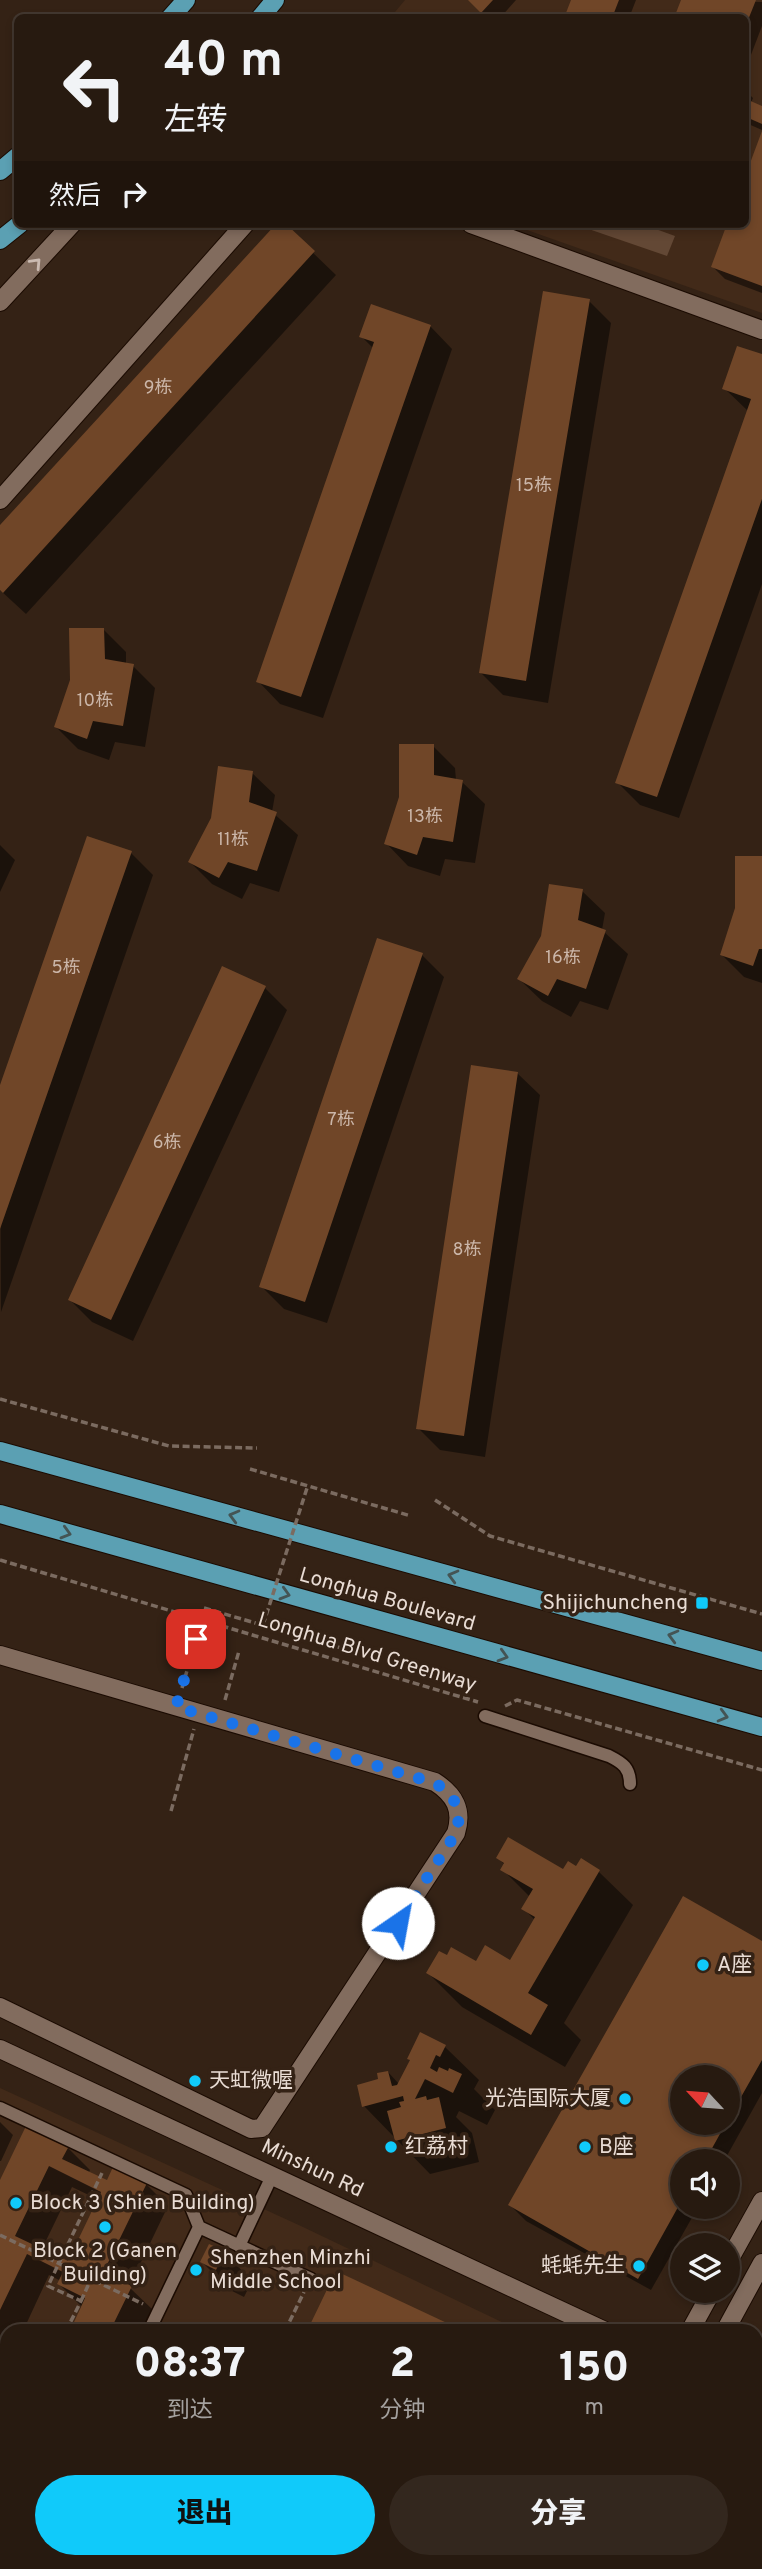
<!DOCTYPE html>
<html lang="zh">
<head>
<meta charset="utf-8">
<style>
	:root { --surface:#271a10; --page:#33271e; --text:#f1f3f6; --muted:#a4a19f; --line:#433830; --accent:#10cafa }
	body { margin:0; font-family:Overpass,"Noto Sans SC",sans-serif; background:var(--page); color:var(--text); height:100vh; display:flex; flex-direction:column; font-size:26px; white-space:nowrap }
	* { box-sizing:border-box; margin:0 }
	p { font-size:23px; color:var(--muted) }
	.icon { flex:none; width:38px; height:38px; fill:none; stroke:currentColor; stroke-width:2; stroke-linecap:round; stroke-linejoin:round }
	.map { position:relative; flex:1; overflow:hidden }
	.panel { position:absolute; left:0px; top:2324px; width:763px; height:245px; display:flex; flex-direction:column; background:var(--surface); border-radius:21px 21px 0 0; box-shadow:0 4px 10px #0003,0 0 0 2px var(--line) }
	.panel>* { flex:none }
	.guide { position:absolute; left:14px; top:14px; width:735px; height:214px; border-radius:10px; box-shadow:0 4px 10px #0003,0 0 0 2px var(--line); background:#271a10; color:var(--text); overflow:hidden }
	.needle { width:46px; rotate:296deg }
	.tools { position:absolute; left:670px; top:2065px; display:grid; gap:14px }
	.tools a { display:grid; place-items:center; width:70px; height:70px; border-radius:50%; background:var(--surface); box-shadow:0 4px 10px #0003,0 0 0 2px var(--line); font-size:35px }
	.pin { position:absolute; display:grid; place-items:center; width:60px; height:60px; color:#fff; margin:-30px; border-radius:14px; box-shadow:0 4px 10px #0006 }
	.me { position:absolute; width:77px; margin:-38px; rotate:33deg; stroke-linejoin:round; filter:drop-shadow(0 0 5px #0008) }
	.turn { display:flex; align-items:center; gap:24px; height:147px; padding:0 35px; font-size:32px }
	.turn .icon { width:91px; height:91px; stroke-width:2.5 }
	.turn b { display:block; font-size:49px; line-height:60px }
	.then { display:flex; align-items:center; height:66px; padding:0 35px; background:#0003; gap:14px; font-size:26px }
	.eta { display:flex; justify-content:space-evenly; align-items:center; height:119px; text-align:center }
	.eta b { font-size:42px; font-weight:800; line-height:49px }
	.button { display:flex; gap:14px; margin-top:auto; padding:14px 35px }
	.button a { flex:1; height:80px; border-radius:42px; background:var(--accent); color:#111; font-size:28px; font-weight:800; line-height:80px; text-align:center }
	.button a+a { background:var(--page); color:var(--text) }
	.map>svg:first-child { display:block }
</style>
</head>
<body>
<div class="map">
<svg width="762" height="2569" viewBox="0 0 762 2569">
	<rect width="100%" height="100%" fill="#342215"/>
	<path fill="#422a19" d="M 405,0 L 762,0 L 762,313 L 510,224 L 746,224 L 746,18 L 390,18 Z
		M 0,2088 L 303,2227 L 508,2325 L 505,2331 L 7,2331 L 7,2520 L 0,2511 Z"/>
	<path fill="#634835" d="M 574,224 L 642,224 L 675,236 L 667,256 Z
		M 101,2562 L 420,2562 L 434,2569 L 100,2569 Z"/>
	<path fill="#0007" fill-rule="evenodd" d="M 470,0 L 516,0 L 500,18 L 488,18 Z
		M 573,0 L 636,0 L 629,18 L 566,18 Z
		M 683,0 L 762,2 L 762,26 L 746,68 L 746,18 Z
		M 746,91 L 753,98 L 751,103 L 762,108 L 762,130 L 746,123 Z
		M 762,135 L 762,293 L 725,279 L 713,267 L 729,224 L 746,224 L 746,179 Z
		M 278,224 L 283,224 L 336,275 L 26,614 L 0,590 L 0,528 Z
		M 589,301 L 611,323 L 548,703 L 503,695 L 481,673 Z
		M 430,326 L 452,349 L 323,718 L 280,704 L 258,681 L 374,349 L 361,336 Z
		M 762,356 L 762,584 L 679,818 L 640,805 L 617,782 L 748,411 L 724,388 Z
		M 104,630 L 126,652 L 126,664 L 133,666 L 155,688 L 145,747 L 115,742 L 109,760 L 78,749 L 56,727 Z
		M 433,746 L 455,768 L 456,780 L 462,782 L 485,804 L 475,863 L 445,859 L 440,876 L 408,866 L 386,843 Z
		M 252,773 L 275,795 L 272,812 L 298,835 L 279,892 L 250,883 L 242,899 L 212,884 L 190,862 Z
		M 0,845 L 15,860 L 0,892 Z
		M 131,853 L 153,875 L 1,1312 L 0,1090 Z
		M 762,857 L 762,983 L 744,977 L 722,955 Z
		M 582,891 L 605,913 L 602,930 L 628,954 L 608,1010 L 580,1001 L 571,1017 L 542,1001 L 519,979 Z
		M 422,955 L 444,977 L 327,1323 L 284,1309 L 261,1286 Z
		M 265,988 L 287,1010 L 133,1341 L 92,1322 L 70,1300 Z
		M 517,1073 L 540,1095 L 485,1457 L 440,1450 L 418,1428 Z
		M 498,1858 L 563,1872 L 577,1868 L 581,1861 L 599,1872 L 633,1905 L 564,2023 L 581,2040 L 565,2067 L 462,2007 L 428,1973 L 476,1964 L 511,1962 L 535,1920 L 524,1909 L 530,1897 L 502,1869 L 505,1865 Z
		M 762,1943 L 762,2093 L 724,2161 L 682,2161 L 682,2207 L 698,2207 L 651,2290 L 526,2221 L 510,2205 ZM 682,2077 L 728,2077 L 728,2123 L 682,2123 Z
		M 445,2047 L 479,2080 L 474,2089 L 495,2110 L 487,2125 L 459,2111 L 456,2117 L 472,2133 L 479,2162 L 430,2174 L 364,2106 L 388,2072 L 399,2084 Z
		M 0,2122 L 13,2135 L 1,2161 L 0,2161 Z
		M 68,2148 L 90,2170 L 88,2174 L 108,2183 L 146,2184 L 168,2206 L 129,2287 L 153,2310 L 143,2331 L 72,2331 L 81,2306 L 59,2284 L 61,2281 L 49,2275 L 23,2331 L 7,2331 L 7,2363 L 0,2378 L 0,2184 ZM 72,2187 L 99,2200 L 69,2264 L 41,2251 Z
		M 224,2252 L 252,2281 L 244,2297 L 230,2290 L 202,2262 Z
		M 0,2389 L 7,2392 L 7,2440 L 0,2436 Z
		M 762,2463 L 762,2569 L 705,2569 L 709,2562 L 756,2562 L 756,2475 Z
		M 92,2562 L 107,2562 L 99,2569 Z"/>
	<path fill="#704628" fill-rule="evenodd" d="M 468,0 L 493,0 L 481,13 Z
		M 571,0 L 619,0 L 612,18 L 564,18 Z
		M 681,0 L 756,0 L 746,25 L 746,18 L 674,18 Z
		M 746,99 L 762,106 L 762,124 L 746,117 Z
		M 762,131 L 762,286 L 711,267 L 727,224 L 746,224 L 746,174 Z
		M 276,224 L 286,224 L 315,251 L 3,593 L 0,590 L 0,525 Z
		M 543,291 L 590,299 L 526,681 L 479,673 Z
		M 371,304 L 431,325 L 301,697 L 256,682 L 374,342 L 359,337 Z
		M 737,346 L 762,354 L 762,499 L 657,797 L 615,783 L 751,399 L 722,389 Z
		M 69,628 L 104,628 L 105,659 L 134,664 L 123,726 L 93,721 L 87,739 L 54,727 L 70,680 Z
		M 399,744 L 434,744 L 434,775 L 463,780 L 453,842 L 423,837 L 417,855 L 384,844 L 399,797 Z
		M 218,766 L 253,771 L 249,802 L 277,812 L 257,871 L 228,862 L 219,878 L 188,862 L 211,818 Z
		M 87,836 L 132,851 L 0,1229 L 0,1085 Z
		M 735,856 L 762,856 L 762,949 L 759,949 L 753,966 L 720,955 L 735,908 Z
		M 549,884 L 583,889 L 578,920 L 606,930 L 586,989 L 557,979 L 548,996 L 517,979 L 541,936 Z
		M 377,938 L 423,953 L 305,1302 L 259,1287 Z
		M 222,966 L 266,986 L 111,1320 L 68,1300 Z
		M 471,1065 L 518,1072 L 464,1436 L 416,1429 Z
		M 508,1837 L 563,1869 L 568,1861 L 576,1866 L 581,1858 L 600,1870 L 528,1993 L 548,2005 L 531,2035 L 426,1973 L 439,1951 L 447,1955 L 451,1947 L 476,1961 L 485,1945 L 510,1960 L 535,1917 L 521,1909 L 533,1889 L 500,1870 L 504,1863 L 496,1858 Z
		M 683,1896 L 762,1941 L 762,2060 L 728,2120 L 728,2077 L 682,2077 L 682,2123 L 726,2123 L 705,2161 L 682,2161 L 682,2200 L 638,2279 L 508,2205 Z
		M 420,2032 L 446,2045 L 440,2057 L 436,2055 L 430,2068 L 437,2072 L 439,2067 L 448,2071 L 449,2068 L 462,2074 L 453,2093 L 425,2079 L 415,2099 L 426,2096 L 427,2100 L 439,2097 L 446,2128 L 395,2141 L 387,2111 L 401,2107 L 399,2102 L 404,2101 L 403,2096 L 362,2107 L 357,2085 L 378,2079 L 377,2073 L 388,2071 L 392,2086 L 397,2085 L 410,2060 L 407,2059 Z
		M 26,2126 L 69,2146 L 62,2159 L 107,2180 L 113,2167 L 147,2183 L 103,2273 L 132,2286 L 110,2331 L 70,2331 L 85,2298 L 57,2284 L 63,2272 L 27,2254 L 0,2310 L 0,2180 ZM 49,2166 L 101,2192 L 68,2261 L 15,2236 Z
		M 209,2244 L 225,2251 L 216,2270 L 200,2262 Z
		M 336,2271 L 464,2331 L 307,2331 Z
		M 0,2389 L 7,2391 L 7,2430 L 0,2426 Z
		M 762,2424 L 762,2445 L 756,2442 L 756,2435 Z
		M 762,2460 L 762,2529 L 756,2541 L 756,2471 Z
		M 707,2562 L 745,2562 L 741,2569 L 703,2569 Z"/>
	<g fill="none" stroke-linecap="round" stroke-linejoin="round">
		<g stroke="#1b0b02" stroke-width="15">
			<path id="lane" d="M 485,1716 L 609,1756 C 623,1763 630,1768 630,1784
				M 0,2108 L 186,2195 L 199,2227 L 311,2279
				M 239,2246 L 272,2176
				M 149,2331 L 199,2227
				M 0,2496 L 7,2505
				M 53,2562 L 59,2569"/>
		</g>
		<g stroke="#1b0b02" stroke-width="20">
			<path id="street" d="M 471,224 L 762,330
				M 0,500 L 245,224
				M 0,1655 L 435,1782 C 455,1795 463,1810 456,1833 L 262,2128 L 251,2129 L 0,2007"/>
		</g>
		<g stroke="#1b0b02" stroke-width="20">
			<path id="secondary" d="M 0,302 L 72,224
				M 0,2049 L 605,2331
				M 728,2262 L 762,2201
				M 690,2331 L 712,2291
				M 725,2331 L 762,2263
				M 567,2569 L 570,2562
				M 600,2569 L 603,2562"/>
		</g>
		<g stroke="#1b0b02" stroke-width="20">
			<path id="primary" d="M 170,18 L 186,0
				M 260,18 L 275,0
				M 0,171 L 18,156
				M 0,240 L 20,224
				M 0,1451 L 762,1661
				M 0,1514 L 762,1727"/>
		</g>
		<path stroke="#7b6b60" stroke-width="3.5" stroke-dasharray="7 3.5" stroke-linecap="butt" d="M 0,1399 L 169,1446 L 257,1448
			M 250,1469 L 411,1516
			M 435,1500 L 490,1536 L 762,1614
			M 0,1560 L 478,1702
			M 204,1608 L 372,1657
			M 182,1688 L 196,1639
			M 225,1700 L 239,1651
			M 505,1706 L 517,1700 L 762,1770
			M 171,1811 L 194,1729
			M 0,2235 L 143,2304
			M 318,2263 L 320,2260 L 328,2264
			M 81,2301 L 91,2279
			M 66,2331 L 81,2301 L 48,2286 L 102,2173
			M 285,2331 L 304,2292
			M 0,2394 L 7,2397
			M 0,2471 L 7,2456
			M 89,2569 L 93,2562"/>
		<use href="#lane" stroke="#826c5e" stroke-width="12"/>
		<use href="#street" stroke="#826c5e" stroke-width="18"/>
		<use href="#secondary" stroke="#826c5e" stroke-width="18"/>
		<use href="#primary" stroke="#5ba0b3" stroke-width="18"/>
		<path stroke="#7b6b60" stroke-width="3.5" stroke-dasharray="7 3.5" stroke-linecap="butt" d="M 263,1625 L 308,1485"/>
	</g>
	<defs><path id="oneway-chevron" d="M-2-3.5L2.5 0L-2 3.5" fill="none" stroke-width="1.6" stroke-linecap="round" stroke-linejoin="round" transform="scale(1.75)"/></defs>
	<use stroke="#cabab1" href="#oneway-chevron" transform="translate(36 263) rotate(-47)"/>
	<g stroke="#445454">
		<use href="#oneway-chevron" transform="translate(234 1516) rotate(-165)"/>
		<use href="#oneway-chevron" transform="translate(66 1533) rotate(16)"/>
		<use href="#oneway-chevron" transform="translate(453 1576) rotate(-165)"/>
		<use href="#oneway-chevron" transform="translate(285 1594) rotate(16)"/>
		<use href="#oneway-chevron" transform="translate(673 1636) rotate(-165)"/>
		<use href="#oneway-chevron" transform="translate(503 1656) rotate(16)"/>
		<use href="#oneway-chevron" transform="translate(723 1716) rotate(15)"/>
	</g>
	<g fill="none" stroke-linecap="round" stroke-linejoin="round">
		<path stroke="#1a73e8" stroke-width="12" stroke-dasharray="0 21.6" d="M 196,1639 L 176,1707 L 435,1783 C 455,1795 463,1810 456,1833 L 398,1923"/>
	</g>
	<g fill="#10cafa" stroke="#342215" stroke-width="2.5">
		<rect x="695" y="1596" width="14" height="14" rx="3.5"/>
		<circle cx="703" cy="1965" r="7"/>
		<circle cx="195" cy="2081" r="7"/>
		<circle cx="625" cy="2099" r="7"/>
		<circle cx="391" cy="2147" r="7"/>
		<circle cx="585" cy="2147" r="7"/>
		<circle cx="16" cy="2203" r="7"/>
		<circle cx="105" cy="2227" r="7"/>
		<circle cx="639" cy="2266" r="7"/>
		<circle cx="196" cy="2270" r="7"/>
	</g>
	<g text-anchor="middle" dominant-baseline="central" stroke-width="7" stroke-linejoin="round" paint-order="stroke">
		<g font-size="18" fill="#cbb6a9">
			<text x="158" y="388">9栋</text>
			<text x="534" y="486">15栋</text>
			<text x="95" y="701">10栋</text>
			<text x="425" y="817">13栋</text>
			<text x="233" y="840">11栋</text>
			<text x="563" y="958">16栋</text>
			<text x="66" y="968">5栋</text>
			<text x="341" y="1120">7栋</text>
			<text x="167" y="1143">6栋</text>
			<text x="467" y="1250">8栋</text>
		</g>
		<g font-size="21" fill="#e9dcd4" stroke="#342215">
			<text transform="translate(387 1600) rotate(16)">Longhua Boulevard</text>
			<text transform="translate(367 1653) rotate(17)">Longhua Blvd Greenway</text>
			<text transform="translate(312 2169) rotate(25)">Minshun Rd</text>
		</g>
		<g font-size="21" fill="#e9dcd4" stroke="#342215" text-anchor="start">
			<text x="688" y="1603" text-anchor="end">Shijichuncheng</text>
			<text x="717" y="1965">A座</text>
			<text x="209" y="2081">天虹微喔</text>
			<text x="611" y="2099" text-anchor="end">光浩国际大厦</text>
			<text x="405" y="2147">红荔村</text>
			<text x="599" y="2147">B座</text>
			<text x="30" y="2203">Block 3 (Shien Building)</text>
			<text x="105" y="2251" text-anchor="middle">Block 2 (Ganen<tspan x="105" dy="24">Building)</tspan></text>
			<text x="210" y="2258">Shenzhen Minzhi<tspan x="210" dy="24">Middle School</tspan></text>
			<text x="625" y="2266" text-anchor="end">蚝蚝先生</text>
		</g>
	</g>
</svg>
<div class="tools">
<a><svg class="needle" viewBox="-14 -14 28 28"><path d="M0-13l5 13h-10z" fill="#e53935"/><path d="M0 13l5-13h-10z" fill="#a4a19f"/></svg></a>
<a><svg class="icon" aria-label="sound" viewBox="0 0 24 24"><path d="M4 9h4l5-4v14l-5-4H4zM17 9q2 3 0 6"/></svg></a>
<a><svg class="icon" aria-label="layers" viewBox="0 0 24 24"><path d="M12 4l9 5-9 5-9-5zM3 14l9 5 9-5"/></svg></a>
</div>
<div class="pin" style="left:196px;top:1639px;background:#d93025"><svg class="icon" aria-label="arrive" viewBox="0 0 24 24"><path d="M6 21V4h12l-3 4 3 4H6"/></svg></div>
<svg class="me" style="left:398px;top:1923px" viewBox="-20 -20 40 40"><circle r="19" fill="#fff"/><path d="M0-13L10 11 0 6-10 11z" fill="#1a73e8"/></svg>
<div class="guide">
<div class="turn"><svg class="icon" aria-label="left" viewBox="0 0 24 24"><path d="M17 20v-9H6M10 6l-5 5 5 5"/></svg><div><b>40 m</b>左转</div></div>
<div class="then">然后<svg class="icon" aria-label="right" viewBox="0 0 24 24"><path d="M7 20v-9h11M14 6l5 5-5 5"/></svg></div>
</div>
<section class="panel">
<div class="eta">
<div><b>08:37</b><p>到达</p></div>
<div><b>2</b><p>分钟</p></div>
<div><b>150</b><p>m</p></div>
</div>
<div class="button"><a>退出</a><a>分享</a></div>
</section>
</div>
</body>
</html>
